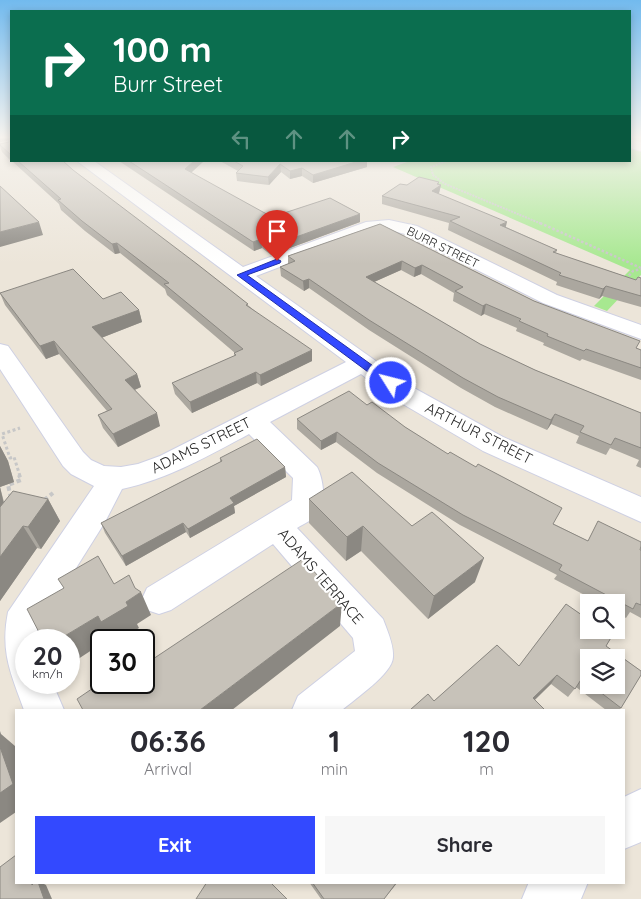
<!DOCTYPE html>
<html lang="en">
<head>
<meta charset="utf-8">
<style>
	:root { --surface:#fff; --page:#f7f7f7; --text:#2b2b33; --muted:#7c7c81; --accent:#3349ff }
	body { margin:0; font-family:Quicksand,sans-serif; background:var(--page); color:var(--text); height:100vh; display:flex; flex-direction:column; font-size:19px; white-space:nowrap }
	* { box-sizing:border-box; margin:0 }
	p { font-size:16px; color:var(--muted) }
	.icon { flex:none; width:28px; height:28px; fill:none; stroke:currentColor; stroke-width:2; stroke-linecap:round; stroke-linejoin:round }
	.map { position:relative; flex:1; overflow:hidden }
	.details { position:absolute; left:15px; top:709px; width:610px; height:175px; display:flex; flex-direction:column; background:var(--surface); border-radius:0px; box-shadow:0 2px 8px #0003 }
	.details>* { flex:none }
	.top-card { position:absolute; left:10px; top:10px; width:621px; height:152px; border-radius:0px; box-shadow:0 2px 8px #0003; background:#0b6e4f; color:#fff; overflow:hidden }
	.controls { position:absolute; left:580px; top:594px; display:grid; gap:10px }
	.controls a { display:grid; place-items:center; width:45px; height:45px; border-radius:0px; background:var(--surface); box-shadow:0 2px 8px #0003; font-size:25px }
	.speed { position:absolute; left:15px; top:629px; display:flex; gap:10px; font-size:25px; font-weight:700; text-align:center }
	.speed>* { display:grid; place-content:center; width:65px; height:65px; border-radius:50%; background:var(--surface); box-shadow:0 2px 8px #0003; line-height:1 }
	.speed small { font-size:12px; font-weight:400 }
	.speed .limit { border:2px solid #111; border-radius:8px; background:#fff; color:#111 }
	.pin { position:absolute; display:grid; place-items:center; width:42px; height:42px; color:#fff; margin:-51px -21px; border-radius:50% 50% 50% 0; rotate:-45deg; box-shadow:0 0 5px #0007 }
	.pin .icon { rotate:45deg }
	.me { position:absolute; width:55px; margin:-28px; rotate:306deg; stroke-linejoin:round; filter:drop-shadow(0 0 4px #0008) }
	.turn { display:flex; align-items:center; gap:18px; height:105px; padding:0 20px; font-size:22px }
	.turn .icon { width:65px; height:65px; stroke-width:2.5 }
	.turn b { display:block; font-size:35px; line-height:42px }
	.lanes { display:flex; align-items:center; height:48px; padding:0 20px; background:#0003; justify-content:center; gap:25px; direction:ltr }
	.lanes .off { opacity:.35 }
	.eta { display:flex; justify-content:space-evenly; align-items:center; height:85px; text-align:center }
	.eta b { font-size:30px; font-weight:700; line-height:35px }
	.action { display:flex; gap:10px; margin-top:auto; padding:10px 20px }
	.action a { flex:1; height:58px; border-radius:0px; background:var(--accent); color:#fff; font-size:20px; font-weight:700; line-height:58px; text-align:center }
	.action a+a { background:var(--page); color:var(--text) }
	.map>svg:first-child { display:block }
</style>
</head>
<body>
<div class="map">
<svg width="641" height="899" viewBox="0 0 641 899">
	<rect width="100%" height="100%" fill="#ece5d9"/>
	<path fill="#a7e890" d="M 630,148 L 641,151 L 641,275 L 607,311 L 594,306 L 630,270 L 393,167 L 410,161 L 630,161 Z"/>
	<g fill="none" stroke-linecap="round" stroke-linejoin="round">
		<g stroke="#ced0e3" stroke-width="2">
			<path id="minor" d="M 630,139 L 641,142 L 641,151 L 630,148 Z
				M 77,161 L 94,161 L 243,267 L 366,222 L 389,220 L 417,226 L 557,295 L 641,325 L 641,339 L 543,303 L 405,234 L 389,230 L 374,231 L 256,276 L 414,388 L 503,437 L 641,497 L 641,522 L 483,451 L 396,400 L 361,374 L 270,422 L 317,467 C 323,478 327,504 318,514 C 313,520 303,524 297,528 L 383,619 C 387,630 394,645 393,657 C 393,673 355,699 342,710 L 292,710 L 298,696 L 355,651 L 353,638 L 273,544 L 171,610 L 159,614 L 147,610 L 142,599 L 147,588 L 292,500 L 293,478 L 249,434 C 208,456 168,479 122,489 L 105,522 L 37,630 L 36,640 L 26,640 L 26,682 L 52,682 L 64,710 L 24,710 C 11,674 0,652 8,612 L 94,486 L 71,474 L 63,466 L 0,369 L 0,344 L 8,346 L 83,452 L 91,460 L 104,466 L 121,467 L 138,464 L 160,456 L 346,362 Z
				M 641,789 L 641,842 L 624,849 L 624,797 Z
				M 529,882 L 588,882 L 581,899 L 522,899 Z"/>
		</g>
		<path stroke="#c7c7c7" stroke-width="2" stroke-dasharray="2 1" stroke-linecap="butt" d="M 446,161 L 431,167 L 433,175 L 445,184 L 542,224"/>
		<path stroke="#c7c7c7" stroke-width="2.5" stroke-dasharray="2.5 2" stroke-linecap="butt" d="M 540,223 L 641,268
			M 626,279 L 633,271 L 641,269"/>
		<path stroke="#c7c7c7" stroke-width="3" stroke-dasharray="3 2.5" stroke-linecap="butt" d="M 20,476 L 14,457 L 10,458 L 2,434 L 20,428"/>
		<path stroke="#c7c7c7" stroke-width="4" stroke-dasharray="4.5 3" stroke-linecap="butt" d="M 11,498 L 8,485 L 21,480 L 19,475
			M 44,500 L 53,493"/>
		<use href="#minor" fill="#fff" fill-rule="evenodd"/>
	</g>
	<path fill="#aba79f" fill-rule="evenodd" d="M 11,138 L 11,161 L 2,152 L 0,146 L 0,144 L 9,142 L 9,140 Z
		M 12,161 L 63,161 L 73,170 L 249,306 L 312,361 L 261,386 L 257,383 L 192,413 L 175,394 L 172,383 L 234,356 L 234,353 L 235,353 L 167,295 L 165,289 L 120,253 L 115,254 L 85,231 L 61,210 L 59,204 Z
		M 119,161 L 204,161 L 191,173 L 272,217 L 360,222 L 271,255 L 262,248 L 254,251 Z
		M 220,161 L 367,161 L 367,167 L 313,183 L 302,176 L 290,179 L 281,172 L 269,185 L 237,181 L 236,173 L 238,171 Z
		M 439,184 L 441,185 L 439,193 L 438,194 L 506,227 L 557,250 L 556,253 L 636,280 L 641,278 L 641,307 L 602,296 L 599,299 L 556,285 L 557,282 L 448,230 L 449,223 L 382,204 L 382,196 L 407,185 Z
		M 380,224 L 534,301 L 641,350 L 641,380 L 582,359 L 580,361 L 543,345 L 544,343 L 516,331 L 517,328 L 484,314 L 481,316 L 453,301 L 454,293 L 421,274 L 414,277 L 401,270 L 374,282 L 480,344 L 535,370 L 641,413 L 641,468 L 636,466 L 639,460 L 610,448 L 606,455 L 576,443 L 579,436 L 551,424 L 547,430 L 495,407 L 461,388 L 369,330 L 309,288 L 304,291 L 281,276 L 280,267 L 288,264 L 288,256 Z
		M 0,293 L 103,299 L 139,310 L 142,322 L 101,338 L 137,374 L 141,387 L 135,390 L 160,426 L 118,447 L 103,428 L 98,415 L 107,411 L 59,354 L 46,359 L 5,305 Z
		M 367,405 L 405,427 L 554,524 L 588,541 L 598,521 L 641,550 L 641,618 L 630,612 L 626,618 L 616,612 L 616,602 L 598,602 L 554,579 L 557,575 L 460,525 L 377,473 L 336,442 L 321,450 L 297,429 L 297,419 Z
		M 0,446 L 8,461 L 14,482 L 0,487 L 4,502 L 48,499 L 60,521 L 41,549 L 37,548 L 0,601 Z
		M 220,458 L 285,467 L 286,477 L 234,506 L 235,513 L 190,538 L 186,532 L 126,566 L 105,533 L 101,523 L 220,462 Z
		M 309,499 L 412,526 L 475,582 L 428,619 L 361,551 L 346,561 L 309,523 Z
		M 566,604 L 589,620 L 589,630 L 603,630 L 612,636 L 606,646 L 641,671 L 641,675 L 621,708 L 619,710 L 606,710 L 576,687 L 568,697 L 551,684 L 535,700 L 545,710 L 410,710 L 428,694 L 434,701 L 497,645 L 519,666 ZM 589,658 L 616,658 L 616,685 L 589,685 Z
		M 309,882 L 398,882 L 384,899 L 321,899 Z"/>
	<path fill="#8b8882" d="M 0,138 L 11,138 L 11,140 L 0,142 Z
		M 194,161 L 204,161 L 186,177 L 185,169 Z
		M 359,161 L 367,161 L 367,167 L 313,183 L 313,175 Z
		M 280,164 L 281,172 L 269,185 L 268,177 Z
		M 302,168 L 302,176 L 290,179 L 290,171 Z
		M 439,182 L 438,186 L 441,185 L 439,193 L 430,200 L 432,191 L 437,184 Z
		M 360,214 L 360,222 L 271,255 L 271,246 Z
		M 39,222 L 43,235 L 0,247 L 0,232 Z
		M 507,222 L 505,230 L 500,225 Z
		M 261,239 L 262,248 L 254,251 L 253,242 Z
		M 117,243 L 120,253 L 115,254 L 112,244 Z
		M 402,261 L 401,270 L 365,286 L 366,277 Z
		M 422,265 L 421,274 L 414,277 L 415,268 Z
		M 309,279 L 309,288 L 304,291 L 303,281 Z
		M 606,286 L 602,296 L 599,299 L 603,289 Z
		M 486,304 L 484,314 L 481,316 L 483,306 Z
		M 139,310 L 142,322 L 96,340 L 92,327 Z
		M 54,341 L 59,354 L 46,359 L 40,346 Z
		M 312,350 L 312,361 L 261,386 L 260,375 Z
		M 256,372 L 257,383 L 192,413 L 190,402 Z
		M 137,374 L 141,387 L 129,392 L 125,380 Z
		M 157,413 L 160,426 L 118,447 L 113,434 Z
		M 555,414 L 551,424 L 547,430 L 551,420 Z
		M 337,432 L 336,442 L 321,450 L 321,441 Z
		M 0,446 L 8,461 L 14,482 L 0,487 L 5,509 L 0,511 Z
		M 285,467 L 286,477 L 234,506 L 235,513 L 190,538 L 188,529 L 230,498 Z
		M 48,499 L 60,521 L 41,549 L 28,527 Z
		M 183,523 L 186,532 L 126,566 L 122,556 Z
		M 23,526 L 37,548 L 0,601 L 0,557 Z
		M 363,526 L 361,551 L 346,561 L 347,537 Z
		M 484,558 L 475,582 L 428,619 L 434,596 Z
		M 141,592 L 151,615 L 137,624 L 139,628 L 120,640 L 111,640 L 110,638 L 108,640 L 101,640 L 101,644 L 69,665 L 69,640 L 58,640 L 98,616 L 126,602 Z
		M 342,603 L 340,626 L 232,710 L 200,710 Z
		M 557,675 L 551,684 L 528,706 L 533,698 Z
		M 0,731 L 1,734 L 15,746 L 16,750 L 16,812 L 0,823 Z
		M 31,882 L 40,882 L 46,885 L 52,899 L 44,899 Z"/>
	<path fill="#c7c2b9" stroke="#8b8882" d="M 9,138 L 11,138 L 11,155 L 0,145 L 0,144 L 9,142 Z
		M 18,161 L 63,161 L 73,170 L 197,264 L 248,304 L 246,305 L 312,350 L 260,375 L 256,372 L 190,402 L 172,383 L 236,355 L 234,353 L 243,349 L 164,284 L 169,283 L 117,243 L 112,244 L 82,221 L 58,200 L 61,199 Z
		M 129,161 L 194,161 L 185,169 L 272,217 L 330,198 L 360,214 L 271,246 L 261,239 L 253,242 Z
		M 234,161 L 359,161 L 313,175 L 302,168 L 290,171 L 280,164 L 268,177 L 236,173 L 243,166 Z
		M 419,177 L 439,182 L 437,184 L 441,185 L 432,191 L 507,222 L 500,225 L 557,250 L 553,252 L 636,280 L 638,277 L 641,278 L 641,296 L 606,286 L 603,289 L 559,275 L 561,273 L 450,221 L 460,217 L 382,196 L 400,184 L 407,185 Z
		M 0,186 L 39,222 L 0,232 Z
		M 380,224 L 534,301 L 640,341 L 636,348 L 641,350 L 641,368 L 586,349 L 584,351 L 547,336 L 548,334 L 519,321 L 521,319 L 486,304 L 483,306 L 455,291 L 463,287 L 422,265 L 415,268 L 402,261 L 366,277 L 480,344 L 535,370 L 641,413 L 641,448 L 615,438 L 611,445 L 580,432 L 584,426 L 555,414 L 551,420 L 498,397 L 463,378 L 369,320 L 309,279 L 303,281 L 280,267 L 295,261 L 288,256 Z
		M 73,269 L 103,299 L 121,292 L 139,310 L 92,327 L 137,374 L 125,380 L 157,413 L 113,434 L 98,415 L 112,409 L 54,341 L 40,346 L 0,293 Z
		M 349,391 L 367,405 L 372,402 L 405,427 L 448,454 L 450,452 L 476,467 L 478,464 L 562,508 L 553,524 L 588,541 L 598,521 L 641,542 L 641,546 L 640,550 L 641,550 L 641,605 L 636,603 L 633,609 L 559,570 L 562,565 L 463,515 L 378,463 L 337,432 L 321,441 L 297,419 Z
		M 257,439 L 285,467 L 230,498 L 234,503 L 188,529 L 183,523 L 122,556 L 101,523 L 222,461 L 220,458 Z
		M 352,472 L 412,526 L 432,512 L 484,558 L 434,596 L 363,526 L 347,537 L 309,499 Z
		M 13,491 L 48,499 L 28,527 L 23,526 L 0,557 L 0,507 Z
		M 98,556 L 114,584 L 129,575 L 135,588 L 141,592 L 126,602 L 128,606 L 101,622 L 98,616 L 58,640 L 43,640 L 27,609 L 64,588 L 58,579 Z
		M 303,559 L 342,603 L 200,710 L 83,710 L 77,699 L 102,682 L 144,682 L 144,657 L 147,663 Z
		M 566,604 L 589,620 L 589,630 L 603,630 L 612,636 L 606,646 L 641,671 L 641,675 L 621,708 L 591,685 L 616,685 L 616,658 L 589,658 L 589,684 L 582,678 L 575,689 L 557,675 L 533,698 L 545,710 L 410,710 L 428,694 L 434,701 L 497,645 L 519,666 Z
		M 0,747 L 13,784 L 0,793 Z
		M 16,855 L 16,882 L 31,882 L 32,885 L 35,882 L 38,882 L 44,899 L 0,899 L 0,867 Z
		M 207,882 L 270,882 L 287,899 L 196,899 Z
		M 312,882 L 397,882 L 384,899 L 324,899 Z"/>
	<linearGradient id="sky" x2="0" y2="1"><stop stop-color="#72baee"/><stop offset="0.52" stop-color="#f6f3ee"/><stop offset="1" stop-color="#f6f3ee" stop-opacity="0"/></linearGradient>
	<rect width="641" height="264" fill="url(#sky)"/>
	<path fill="#3349ff" stroke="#212fa6" d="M 277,259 L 281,261 L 280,263 L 247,275 L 394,381 L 394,386 L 387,386 L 237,275 Z"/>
	<g text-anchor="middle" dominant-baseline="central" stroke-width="4.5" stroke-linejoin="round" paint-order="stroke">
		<g font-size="12" fill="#292929" stroke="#fff">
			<text transform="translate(443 247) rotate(26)">BURR STREET</text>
		</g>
		<g font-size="15" fill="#292929" stroke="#fff">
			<text transform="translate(479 433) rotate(27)">ARTHUR STREET</text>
			<text transform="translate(201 445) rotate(-26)">ADAMS STREET</text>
			<text transform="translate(321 576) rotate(49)">ADAMS TERRACE</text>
		</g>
	</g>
</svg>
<div class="controls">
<a><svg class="icon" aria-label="search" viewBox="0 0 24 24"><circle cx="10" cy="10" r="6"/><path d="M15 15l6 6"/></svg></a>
<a><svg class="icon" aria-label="layers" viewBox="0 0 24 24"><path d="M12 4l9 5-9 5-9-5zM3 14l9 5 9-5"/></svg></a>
</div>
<div class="speed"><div>20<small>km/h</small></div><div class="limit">30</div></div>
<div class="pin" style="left:277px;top:261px;background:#d93025"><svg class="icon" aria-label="arrive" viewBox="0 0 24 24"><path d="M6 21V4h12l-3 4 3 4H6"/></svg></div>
<svg class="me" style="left:391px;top:383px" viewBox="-20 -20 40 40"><circle r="17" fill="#3349ff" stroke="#fff" stroke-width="3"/><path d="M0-11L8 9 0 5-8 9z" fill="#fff"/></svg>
<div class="top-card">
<div class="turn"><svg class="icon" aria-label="right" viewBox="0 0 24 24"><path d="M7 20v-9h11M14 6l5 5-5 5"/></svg><div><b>100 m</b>Burr Street</div></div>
<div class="lanes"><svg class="icon off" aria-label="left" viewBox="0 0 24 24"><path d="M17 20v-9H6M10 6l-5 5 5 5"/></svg><svg class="icon off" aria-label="ahead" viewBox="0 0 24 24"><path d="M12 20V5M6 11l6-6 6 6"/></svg><svg class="icon off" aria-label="ahead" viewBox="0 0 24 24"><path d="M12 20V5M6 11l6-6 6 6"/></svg><svg class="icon" aria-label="right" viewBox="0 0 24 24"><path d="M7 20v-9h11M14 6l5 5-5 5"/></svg></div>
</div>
<section class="details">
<div class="eta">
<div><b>06:36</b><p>Arrival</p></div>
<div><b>1</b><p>min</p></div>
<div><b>120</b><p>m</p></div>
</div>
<div class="action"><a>Exit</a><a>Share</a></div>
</section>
</div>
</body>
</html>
